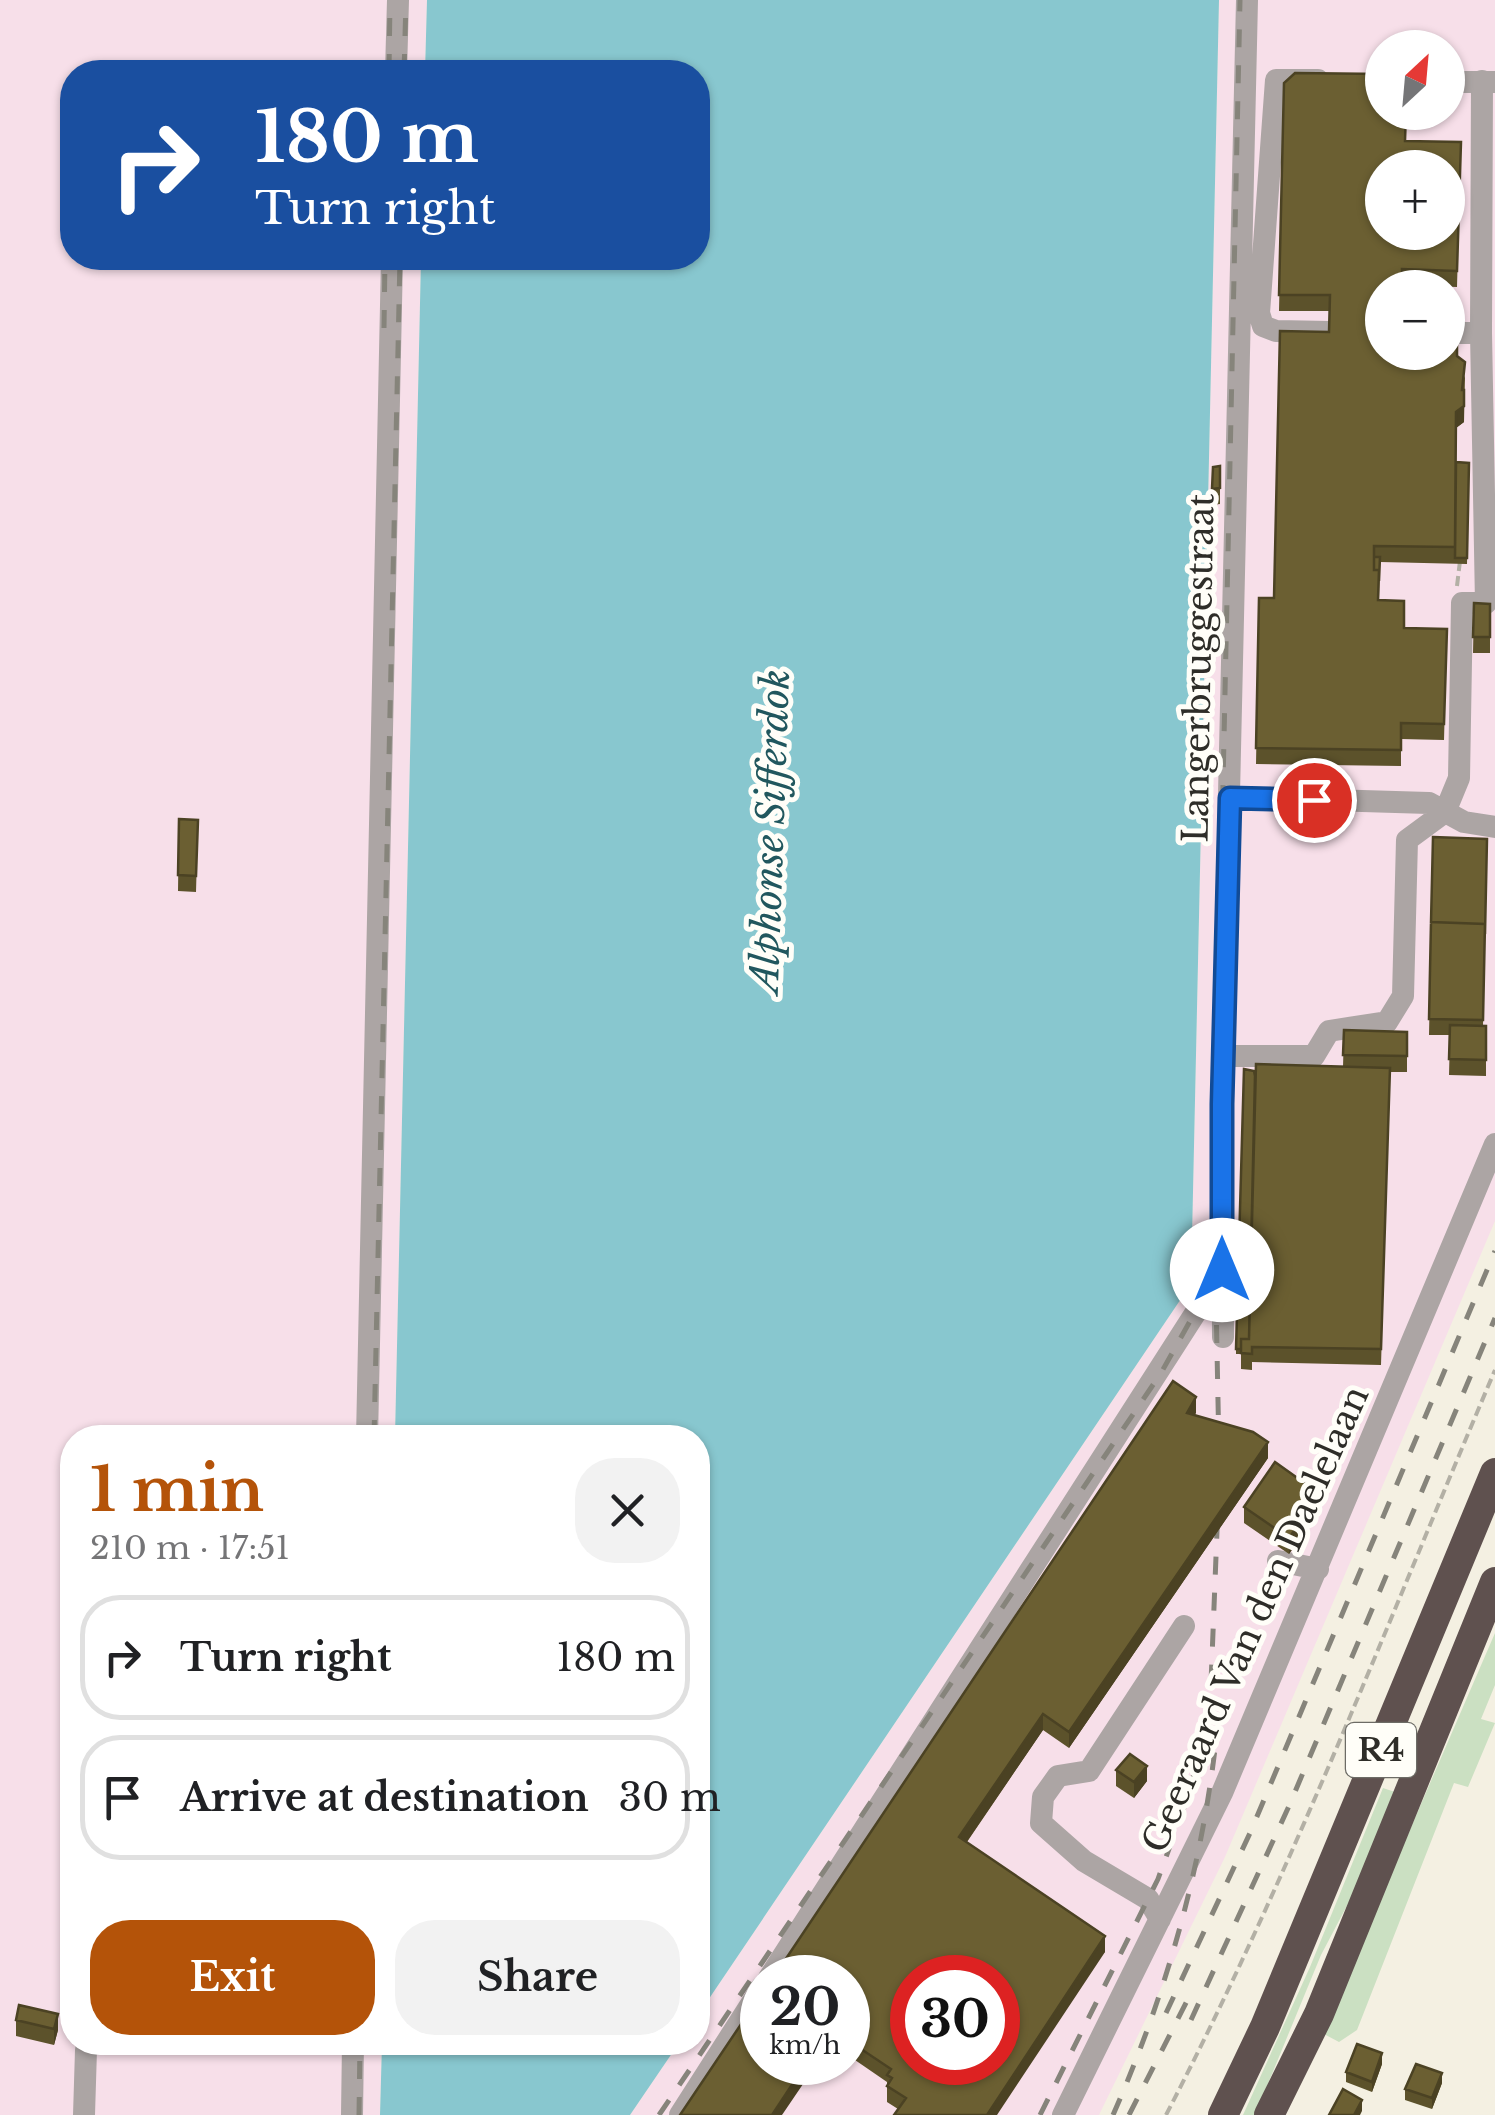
<!DOCTYPE html>
<html lang="en">
<head>
<meta charset="utf-8">
<style>
	:root { --surface:#fff; --page:#f2f2f2; --text:#202124; --muted:#757577; --line:#e0e0e0; --accent:#b45309 }
	body { margin:0; font-family:"Libre Baskerville",serif; background:var(--page); color:var(--text); height:100vh; display:flex; flex-direction:column; font-size:38px; white-space:nowrap }
	* { box-sizing:border-box; margin:0 }
	p { font-size:32px; color:var(--muted) }
	.icon { flex:none; width:55px; height:55px; fill:none; stroke:currentColor; stroke-width:2; stroke-linecap:round; stroke-linejoin:round }
	.map { position:relative; flex:1; overflow:hidden }
	.side { position:absolute; left:60px; top:1425px; width:650px; height:630px; display:flex; flex-direction:column; background:var(--surface); border-radius:40px; box-shadow:0 2px 8px #0004 }
	.side>* { flex:none }
	.hud { position:absolute; left:60px; top:60px; width:650px; height:210px; border-radius:40px; box-shadow:0 2px 8px #0004; background:#1a4fa0; color:#fff; overflow:hidden }
	.needle { width:65px; rotate:26deg }
	.fabs { position:absolute; left:1365px; top:30px; display:grid; gap:20px }
	.fabs a { display:grid; place-items:center; width:100px; height:100px; border-radius:50%; background:var(--surface); box-shadow:0 2px 8px #0004; font-size:50px }
	.speed { position:absolute; left:740px; top:1955px; display:flex; gap:20px; font-size:50px; font-weight:700; text-align:center }
	.speed>* { display:grid; place-content:center; width:130px; height:130px; border-radius:50%; background:var(--surface); box-shadow:0 2px 8px #0004; line-height:1 }
	.speed small { font-size:25px; font-weight:400 }
	.speed .limit { border:15px solid #d22; background:#fff; color:#111 }
	.pin { position:absolute; display:grid; place-items:center; width:85px; height:85px; color:#fff; margin:-42px; border:5px solid #fff; border-radius:50%; box-shadow:0 2px 10px #0007 }
	.me { position:absolute; width:110px; margin:-55px; rotate:0deg; stroke-linejoin:round; filter:drop-shadow(0 0 8px #0008) }
	.turn { display:flex; align-items:center; gap:35px; height:210px; padding:0 30px; font-size:45px }
	.turn .icon { width:130px; height:130px; stroke-width:2.5 }
	.turn b { display:block; font-size:70px; line-height:85px }
	.round { display:grid; place-items:center; flex:none; width:105px; height:105px; border-radius:40px; background:var(--page) }
	.head { display:flex; align-items:center; justify-content:space-between; height:170px; padding:0 30px }
	h1 { font-size:60px; font-weight:700; line-height:75px; color:var(--accent) }
	.action { display:flex; gap:20px; margin-top:auto; padding:20px 30px }
	.action a { flex:1; height:115px; border-radius:40px; background:var(--accent); color:#fff; font-size:40px; font-weight:700; line-height:115px; text-align:center }
	.action a+a { background:var(--page); color:var(--text) }
	ul { padding:0; list-style:none }
	li { display:flex; align-items:center; gap:30px; height:125px; margin:0 20px 15px; padding:0 10px; border:5px solid var(--line); border-radius:40px }
	li div { flex:1 }
	li b { display:block; font-size:38px }
	li em { font-style:normal }
	.map>svg:first-child { display:block }
</style>
</head>
<body>
<div class="map">
<svg width="1495" height="2115" viewBox="0 0 1495 2115">
	<rect width="100%" height="100%" fill="#f4f0e2"/>
	<path fill="#f7dfe9" fill-rule="evenodd" d="M 0,0 L 427,0 L 425,72 L 72,72 L 72,258 L 421,258 L 395,1437 L 72,1438 L 72,2042 L 382,2043 L 380,2115 L 0,2115 Z
		M 1219,0 L 1495,0 L 1495,1221 L 1225,1857 L 1099,2115 L 630,2115 L 679,2043 L 698,2042 L 698,2015 L 1191,1284 ZM 1382,48 L 1448,48 L 1448,112 L 1382,112 ZM 1382,168 L 1448,168 L 1448,232 L 1382,232 ZM 1382,288 L 1448,288 L 1448,352 L 1382,352 ZM 762,1978 L 848,1978 L 848,2062 L 762,2062 ZM 912,1978 L 998,1978 L 998,2062 L 912,2062 Z"/>
	<path fill="#cbe0c2" d="M 1495,1633 L 1495,1685 L 1481,1719 L 1495,1723 L 1468,1787 L 1454,1783 L 1357,2030 L 1339,2042 L 1322,2033 Z
		M 1383,1788 L 1395,1792 L 1362,1877 L 1321,1955 L 1255,2115 L 1243,2115 L 1310,1967 Z"/>
	<path fill="#88c7cf" d="M 427,0 L 1219,0 L 1191,1284 L 698,2015 L 698,1438 L 395,1437 L 421,258 L 698,258 L 698,72 L 425,72 Z
		M 382,2043 L 382,2042 L 679,2043 L 630,2115 L 380,2115 Z"/>
	<g fill="none" stroke-linecap="round" stroke-linejoin="round">
		<path stroke="#b3b0a5" stroke-width="4" stroke-dasharray="10 5" stroke-linecap="butt" d="M 1457,586 L 1460,561
			M 1166,2115 C 1291,1874 1389,1619 1495,1370"/>
		<path stroke="#aca5a4" stroke-width="22" d="M 396,72 L 398,0
			M 1318,80 L 1276,80 L 1259,313 L 1263,326 L 1276,331 L 1329,332
			M 1448,82 L 1494,82
			M 1481,333 L 1482,81
			M 1230,797 L 1429,803 L 1464,822 L 1495,827
			M 1224,1056 L 1314,1056 L 1329,1031 L 1387,1022 L 1403,996 L 1407,840 L 1445,812 L 1459,778 L 1462,603 L 1486,603 L 1481,333 L 1448,333
			M 1223,1337 L 1222,1103 L 1247,0
			M 367,1438 L 392,258
			M 1278,1561 L 1318,1569
			M 1160,1919 L 1148,1899 L 1084,1861 L 1041,1823 L 1043,1797 L 1058,1776 L 1089,1771 L 1184,1626
			M 769,1978 L 1221,1273
			M 84,2115 L 86,2050
			M 352,2115 L 353,2042
			M 680,2115 L 762,1987
			M 1063,2115 L 1222,1793 L 1495,1144"/>
		<path stroke="#5f514f" stroke-width="30" d="M 1223,2115 L 1265,2027 L 1495,1473
			M 1269,2115 L 1319,2014 L 1495,1582"/>
		<path stroke="#86847b" stroke-width="5" stroke-dasharray="18 18" stroke-linecap="butt" d="M 389,72 L 390,0
			M 404,72 L 406,0
			M 384,328 L 385,258
			M 374,1438 L 400,258
			M 1219,1451 L 1214,1200 L 1240,0
			M 1166,2013 L 1250,1833 L 1495,1251
			M 1191,2020 L 1289,1806 L 1495,1318
			M 359,2115 L 360,2042
			M 659,2115 L 1161,1373 L 1194,1314 L 1210,1269
			M 1040,2115 L 1158,1879 L 1186,1802 L 1199,1756 L 1211,1683 L 1218,1506
			M 1113,2115 C 1167,1992 1203,1865 1217,1731
			M 1129,2115 L 1188,1999"/>
	</g>
	<path fill="#5c522b" d="M 1284,83 L 1406,141 L 1461,142 L 1457,287 L 1402,285 L 1382,352 L 1457,356 L 1465,378 L 1464,422 L 1456,428 L 1455,537 L 1469,463 L 1467,564 L 1380,562 L 1379,600 L 1404,628 L 1447,629 L 1444,740 L 1401,739 L 1401,766 L 1256,764 L 1259,598 L 1274,598 L 1329,332 L 1330,311 L 1279,311 Z
		M 1220,466 L 1220,504 L 1212,505 L 1213,467 Z
		M 1474,603 L 1490,604 L 1490,653 L 1473,653 Z
		M 179,819 L 198,820 L 196,892 L 178,891 Z
		M 1433,837 L 1487,839 L 1483,1026 L 1486,1026 L 1486,1076 L 1449,1075 L 1450,1035 L 1429,1035 Z
		M 1344,1030 L 1407,1032 L 1407,1072 L 1390,1072 L 1381,1365 L 1252,1362 L 1252,1370 L 1241,1369 L 1241,1354 L 1236,1354 L 1236,1349 L 1343,1067 Z
		M 1196,1413 L 1195,1415 L 1268,1458 L 1069,1748 L 1043,1730 L 967,1842 L 1105,1952 L 898,2109 L 887,2102 L 887,2082 L 855,2060 L 855,2045 L 859,2038 L 848,2031 L 848,1978 L 773,1978 Z
		M 1244,1507 L 1320,1510 L 1289,1554 L 1244,1523 Z
		M 1116,1770 L 1147,1781 L 1134,1798 L 1116,1786 Z
		M 16,2020 L 58,2030 L 54,2045 L 16,2036 Z
		M 1382,2064 L 1372,2092 L 1346,2082 L 1346,2072 Z
		M 1442,2083 L 1432,2109 L 1405,2100 L 1405,2089 Z"/>
	<path fill="#4b4223" d="M 1464,390 L 1464,422 L 1456,428 L 1455,563 L 1456,412 Z
		M 1196,1397 L 1196,1413 L 1187,1429 L 1187,1413 Z
		M 1268,1442 L 1268,1458 L 1069,1748 L 1069,1732 Z
		M 1320,1494 L 1320,1510 L 1289,1554 L 1289,1538 Z
		M 1043,1714 L 1043,1730 L 959,1853 L 959,1837 Z
		M 1147,1766 L 1147,1781 L 1134,1798 L 1134,1782 Z
		M 1105,1936 L 1105,1952 L 997,2115 L 987,2115 Z
		M 58,2014 L 58,2030 L 54,2045 L 54,2029 Z
		M 1382,2053 L 1382,2064 L 1372,2092 L 1372,2082 Z
		M 807,2062 L 818,2062 L 782,2115 L 772,2115 Z
		M 1442,2073 L 1442,2083 L 1432,2109 L 1432,2098 Z
		M 1362,2100 L 1362,2111 L 1360,2115 L 1354,2115 Z"/>
	<path fill="#6b5f32" stroke="#4b4223" stroke-width="2.5" fill-rule="evenodd" d="M 1295,73 L 1382,74 L 1382,112 L 1406,112 L 1405,141 L 1461,142 L 1457,271 L 1402,269 L 1402,288 L 1382,288 L 1382,352 L 1448,352 L 1448,334 L 1457,334 L 1457,356 L 1465,362 L 1462,390 L 1464,390 L 1464,406 L 1456,412 L 1455,547 L 1374,546 L 1374,570 L 1379,570 L 1378,600 L 1404,601 L 1404,628 L 1447,629 L 1444,724 L 1401,723 L 1401,750 L 1256,748 L 1259,598 L 1274,598 L 1280,331 L 1329,332 L 1330,295 L 1279,295 L 1284,83 ZM 1382,168 L 1448,168 L 1448,232 L 1382,232 Z
		M 1456,462 L 1469,463 L 1467,558 L 1455,558 Z
		M 1220,466 L 1220,488 L 1212,489 L 1213,467 Z
		M 1374,557 L 1380,557 L 1379,581 L 1379,570 L 1374,570 Z
		M 1474,603 L 1490,604 L 1490,637 L 1473,637 Z
		M 179,819 L 198,820 L 196,876 L 178,875 Z
		M 1433,837 L 1487,839 L 1485,934 L 1485,924 L 1431,922 Z
		M 1431,922 L 1485,924 L 1483,1020 L 1429,1019 Z
		M 1450,1025 L 1486,1026 L 1486,1060 L 1449,1059 Z
		M 1344,1030 L 1407,1032 L 1407,1056 L 1343,1055 Z
		M 1256,1064 L 1390,1068 L 1381,1349 L 1252,1347 L 1252,1354 L 1241,1353 L 1241,1339 L 1249,1339 Z
		M 1244,1069 L 1254,1071 L 1255,1076 L 1249,1339 L 1241,1339 L 1241,1349 L 1236,1349 Z
		M 1173,1381 L 1196,1397 L 1187,1413 L 1253,1432 L 1268,1442 L 1069,1732 L 1043,1714 L 959,1837 L 1105,1936 L 987,2115 L 894,2115 L 906,2098 L 887,2086 L 892,2078 L 887,2075 L 891,2069 L 855,2045 L 866,2027 L 848,2015 L 848,1978 L 773,1978 ZM 912,1978 L 998,1978 L 998,2062 L 912,2062 Z
		M 1275,1462 L 1320,1494 L 1289,1538 L 1244,1507 Z
		M 1130,1754 L 1147,1766 L 1134,1782 L 1116,1770 Z
		M 762,1993 L 762,2062 L 807,2062 L 772,2115 L 680,2115 Z
		M 19,2005 L 58,2014 L 54,2029 L 16,2020 Z
		M 1357,2044 L 1382,2053 L 1372,2082 L 1346,2072 Z
		M 1416,2064 L 1442,2073 L 1432,2098 L 1405,2089 Z
		M 1343,2089 L 1362,2100 L 1354,2115 L 1329,2115 Z"/>
	<g fill="none" stroke-linecap="round" stroke-linejoin="round">
		<g stroke="#114b97" stroke-width="25">
			<path id="route" d="M 1222,1270 L 1222,1104 L 1230,798 L 1314,800"/>
		</g>
		<use href="#route" stroke="#1a73e8" stroke-width="18"/>
	</g>
	<g text-anchor="middle" dominant-baseline="central" stroke-width="10" stroke-linejoin="round" paint-order="stroke">
		<rect fill="#fffef8" stroke="#6d6c66" stroke-width="2.5" x="1346" y="1723" width="70" height="54" rx="8"/>
		<g font-size="32" font-weight="bold" fill="#2e2d28">
			<text x="1381" y="1750">R4</text>
		</g>
		<g font-size="35" fill="#2e2d28" stroke="#fffef8">
			<text transform="translate(1198 668) rotate(-89)">Langerbruggestraat</text>
			<text transform="translate(1255 1619) rotate(-66)">Geeraard Van den Daelelaan</text>
		</g>
		<g font-size="38" font-style="italic" fill="#21575e" stroke="#fffef8">
			<text transform="translate(770 831) rotate(-88)">Alphonse Sifferdok</text>
		</g>
	</g>
</svg>
<div class="fabs">
<a><svg class="needle" viewBox="-14 -14 28 28"><path d="M0-13l5 13h-10z" fill="#e53935"/><path d="M0 13l5-13h-10z" fill="#757577"/></svg></a>
<a>+</a>
<a>−</a>
</div>
<div class="speed"><div>20<small>km/h</small></div><div class="limit">30</div></div>
<div class="pin" style="left:1314px;top:800px;background:#d93025"><svg class="icon" aria-label="arrive" viewBox="0 0 24 24"><path d="M6 21V4h12l-3 4 3 4H6"/></svg></div>
<svg class="me" style="left:1222px;top:1270px" viewBox="-20 -20 40 40"><circle r="19" fill="#fff"/><path d="M0-13L10 11 0 6-10 11z" fill="#1a73e8"/></svg>
<div class="hud">
<div class="turn"><svg class="icon" aria-label="right" viewBox="0 0 24 24"><path d="M7 20v-9h11M14 6l5 5-5 5"/></svg><div><b>180 m</b>Turn right</div></div>
</div>
<section class="side">
<div class="head"><div><h1>1 min</h1><p>210 m · 17:51</p></div><a class="round"><svg class="icon" aria-label="close" viewBox="0 0 24 24"><path d="M6 6l12 12M18 6L6 18"/></svg></a></div>
<ul>
<li><svg class="icon" aria-label="right" viewBox="0 0 24 24"><path d="M7 20v-9h11M14 6l5 5-5 5"/></svg><div><b>Turn right</b></div><em>180 m</em></li>
<li><svg class="icon" aria-label="arrive" viewBox="0 0 24 24"><path d="M6 21V4h12l-3 4 3 4H6"/></svg><div><b>Arrive at destination</b></div><em>30 m</em></li>
</ul>
<div class="action"><a>Exit</a><a>Share</a></div>
</section>
</div>
</body>
</html>
